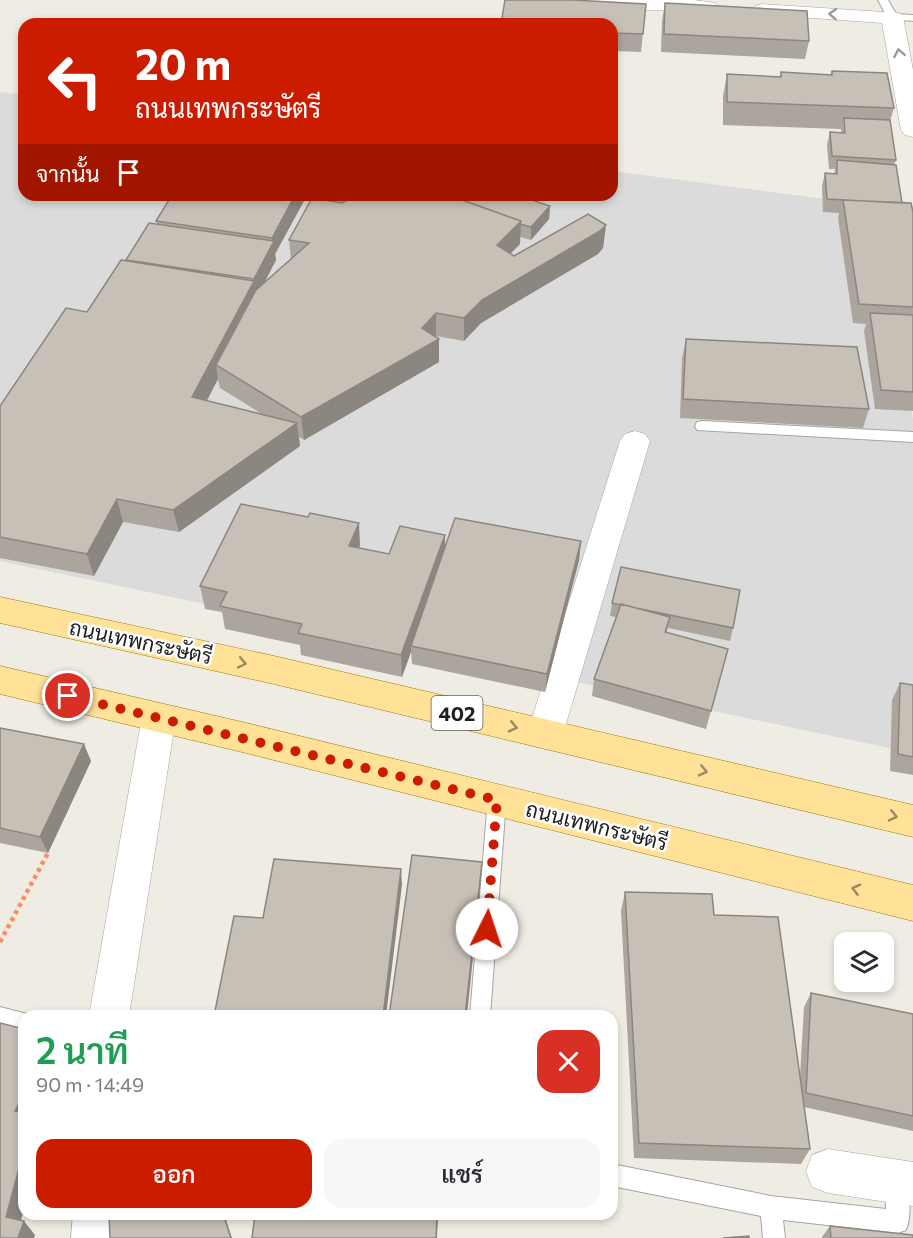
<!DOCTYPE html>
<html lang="th">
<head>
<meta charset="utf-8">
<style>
	:root { --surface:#fff; --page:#f7f7f7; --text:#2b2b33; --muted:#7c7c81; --accent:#cb1c00 }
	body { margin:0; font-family:Commissioner,Sarabun,sans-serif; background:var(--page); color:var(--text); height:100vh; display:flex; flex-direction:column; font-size:22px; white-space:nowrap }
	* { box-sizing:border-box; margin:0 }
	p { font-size:20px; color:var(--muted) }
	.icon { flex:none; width:33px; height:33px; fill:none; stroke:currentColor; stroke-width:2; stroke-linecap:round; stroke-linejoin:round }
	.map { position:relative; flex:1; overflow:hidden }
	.sheet { position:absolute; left:18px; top:1010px; width:600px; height:210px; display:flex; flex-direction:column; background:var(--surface); border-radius:18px; box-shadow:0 3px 9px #0003 }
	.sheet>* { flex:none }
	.banner { position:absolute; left:18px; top:18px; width:600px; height:183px; border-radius:18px; box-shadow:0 3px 9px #0003; background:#cb1c00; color:#fff; overflow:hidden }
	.buttons { position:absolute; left:834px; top:932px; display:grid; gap:12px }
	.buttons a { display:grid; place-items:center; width:60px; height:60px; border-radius:12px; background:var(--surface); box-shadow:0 3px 9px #0003; font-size:30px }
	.pin { position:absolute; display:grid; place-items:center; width:51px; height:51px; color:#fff; margin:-26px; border:3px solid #fff; border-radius:50%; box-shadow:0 2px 6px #0007 }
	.me { position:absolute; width:66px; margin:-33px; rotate:4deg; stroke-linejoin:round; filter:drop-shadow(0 0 4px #0008) }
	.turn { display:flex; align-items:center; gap:21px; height:126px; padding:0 18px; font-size:27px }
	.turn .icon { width:78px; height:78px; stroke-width:2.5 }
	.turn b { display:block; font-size:42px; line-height:51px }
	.then { display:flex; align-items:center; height:57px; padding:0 18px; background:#0003; gap:12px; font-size:22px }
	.round { display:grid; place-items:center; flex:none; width:63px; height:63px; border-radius:18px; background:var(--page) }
	.overview { display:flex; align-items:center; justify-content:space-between; height:102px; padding:0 18px }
	h1 { font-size:36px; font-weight:600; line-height:45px; color:#1e9e55 }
	.button { display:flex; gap:12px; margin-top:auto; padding:12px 18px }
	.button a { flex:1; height:69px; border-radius:18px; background:var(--accent); color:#fff; font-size:24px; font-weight:600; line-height:69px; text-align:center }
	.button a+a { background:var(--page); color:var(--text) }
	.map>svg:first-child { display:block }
</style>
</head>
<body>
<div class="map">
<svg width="913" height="1238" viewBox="0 0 913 1238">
	<rect width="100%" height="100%" fill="#efede3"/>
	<path fill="#dcdbdb" d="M 0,92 L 24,95 L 24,195 L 612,195 L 612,171 L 878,206 L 913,419 L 913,753 L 0,561 Z"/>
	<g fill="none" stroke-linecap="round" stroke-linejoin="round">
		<g stroke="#a5a5a5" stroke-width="2">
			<path id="service" d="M 878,0 L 888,0 L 896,14 L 913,15 L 913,21 L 888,19 Z
				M 702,421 L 913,432 L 913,442 L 697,430 L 695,426 L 697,422 Z
				M 497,792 L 503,794 L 506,800 L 490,1016 L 470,1016 L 488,800 L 491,794 Z
				M 0,1007 L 31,1015 L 24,1016 L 24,1032 L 0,1027 Z
				M 612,1164 L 771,1196 L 886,1209 L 885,1182 L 888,1174 L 896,1171 L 904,1174 C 910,1189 912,1215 906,1230 L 898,1233 L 783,1220 L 785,1238 L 763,1238 L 761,1216 L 612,1186 Z"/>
		</g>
		<g stroke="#a5a5a5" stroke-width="1">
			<path id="minor" d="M 568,0 L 694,0 L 715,3 L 718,7 L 715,11 L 708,13 L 578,6 L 571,4 Z
				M 762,4 L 899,13 L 903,17 L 913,70 L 913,137 L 905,135 L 901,130 L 882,23 L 755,14 L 752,10 L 755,6 Z
				M 635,431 L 645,434 L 650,441 L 563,734 L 557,744 L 545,749 L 533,744 L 527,734 L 620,441 L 625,434 Z
				M 159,703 L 171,707 L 176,717 L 129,1016 L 89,1016 L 142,717 L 147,707 Z
				M 828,1149 L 913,1162 L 913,1206 L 828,1193 L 812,1187 L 806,1171 L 812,1155 Z
				M 73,1214 L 117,1214 L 117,1238 L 71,1238 Z"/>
		</g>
		<g stroke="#977a00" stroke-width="1">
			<path id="primary" d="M 0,597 L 274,656 L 913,805 L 913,837 L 274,684 L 0,623 Z
				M 0,666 L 242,722 L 913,885 L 913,921 L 242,752 L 0,694 Z"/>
		</g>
		<path stroke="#ff8a64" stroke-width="4.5" stroke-dasharray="4 4" stroke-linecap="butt" d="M 0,942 L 48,853"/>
		<use href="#service" fill="#fff" fill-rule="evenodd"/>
		<use href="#minor" fill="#fff" fill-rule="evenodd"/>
		<use href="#primary" fill="#ffe198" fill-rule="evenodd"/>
	</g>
	<path fill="#aba59d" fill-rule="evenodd" d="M 665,3 L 809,41 L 805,59 L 661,52 L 662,21 Z
		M 646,4 L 641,52 L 612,51 L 612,24 Z
		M 832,71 L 894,108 L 890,121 L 896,160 L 894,165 L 902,203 L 913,212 L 913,411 L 875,409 L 864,331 L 866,324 L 853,323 L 838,218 L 839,213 L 823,212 L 822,186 L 825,173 L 834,174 L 835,169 L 829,169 L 827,145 L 830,132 L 841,132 L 841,129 L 723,125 L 723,96 L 727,74 L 780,77 L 781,72 L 831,75 Z
		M 324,195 L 448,195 L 451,196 L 550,206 L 549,219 L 531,240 L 520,237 L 520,244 L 510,254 L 514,256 L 606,225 L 603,248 L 598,254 L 481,323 L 464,341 L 436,336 L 436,337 L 439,339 L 439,362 L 304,440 L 299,437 L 300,446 L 179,532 L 123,522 L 94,576 L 0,558 L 0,406 L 87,312 L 126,261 L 126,260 L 157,224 L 156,221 L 305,199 L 275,254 L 276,260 L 264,284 L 291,259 L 289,240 L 325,200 ZM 218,379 L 220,388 L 262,414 L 207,401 Z
		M 686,339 L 869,409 L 863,428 L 680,418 L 682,358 Z
		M 445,535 L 445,547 L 581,541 L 579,560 L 545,692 L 412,664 L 411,652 L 402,677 L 301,655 L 300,645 L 225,629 L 222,612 L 205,609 L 200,586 L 360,545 L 359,549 L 389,554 Z
		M 612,603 L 733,628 L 730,641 L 668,628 L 667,632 L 723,667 L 706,729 L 592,696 L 594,679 L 616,617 L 610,616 Z
		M 900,683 L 913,685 L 913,775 L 890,771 L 892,700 Z
		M 0,728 L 91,761 L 48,853 L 0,843 Z
		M 625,892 L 714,915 L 800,1076 L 804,1007 L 811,993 L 913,1014 L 913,1131 L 804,1107 L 810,1149 L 801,1164 L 634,1158 L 621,911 Z
		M 830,1226 L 913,1238 L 822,1238 L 822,1237 Z"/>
	<path fill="#8b867f" d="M 295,195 L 304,195 L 305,199 L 275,254 L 276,260 L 256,298 L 254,279 L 272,243 L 272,238 Z
		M 550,206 L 549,219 L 531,240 L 531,227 Z
		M 521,221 L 520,244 L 496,268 L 497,245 Z
		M 606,225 L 603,248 L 598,254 L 481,323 L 464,341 L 464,318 L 482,300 Z
		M 254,281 L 257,305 L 216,365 L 218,379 L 196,420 L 192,397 Z
		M 436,313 L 436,336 L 428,345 L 439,339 L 439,362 L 304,440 L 301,417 Z
		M 297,423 L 300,446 L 179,532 L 173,510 Z
		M 117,499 L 123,522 L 94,576 L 87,554 Z
		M 359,523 L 360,545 L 351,569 L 349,546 Z
		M 445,535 L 445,558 L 411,646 L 411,652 L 402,677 L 401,655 Z
		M 581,541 L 579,560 L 545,692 L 547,674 Z
		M 84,744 L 91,761 L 48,853 L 40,837 Z
		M 482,862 L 481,878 L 467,1016 L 465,1016 Z
		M 401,869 L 402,885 L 386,1016 L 383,1016 Z
		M 24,1093 L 24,1123 L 15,1111 Z
		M 24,1150 L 24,1209 L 18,1231 L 6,1217 Z
		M 223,1214 L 224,1214 L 232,1238 L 231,1238 Z
		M 437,1214 L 438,1214 L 437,1238 L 436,1238 Z
		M 24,1221 L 35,1235 L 34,1238 L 18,1238 Z"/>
	<path fill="#c7c0b6" stroke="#8b867f" stroke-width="1.5" d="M 505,0 L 573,0 L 646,4 L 643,34 L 612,33 L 612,24 L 501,24 Z
		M 665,3 L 807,11 L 809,41 L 664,34 Z
		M 832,71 L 887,73 L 894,108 L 727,102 L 727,74 L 781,77 L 781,72 L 832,75 Z
		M 844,118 L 890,120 L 896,160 L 832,156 L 830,132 L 845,133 Z
		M 837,160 L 896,165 L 902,203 L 827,199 L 825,173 L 837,174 Z
		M 172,195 L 295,195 L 272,238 L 156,221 Z
		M 347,195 L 448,195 L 521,221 L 497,245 L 514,256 L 588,214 L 606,225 L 600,231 L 482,300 L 464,318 L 436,313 L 422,328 L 439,339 L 301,417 L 216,365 L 256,290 L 309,243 L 289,240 L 312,198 L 342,203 L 355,196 Z
		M 452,195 L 517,195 L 550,206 L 531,227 L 520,224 L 521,221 L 451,196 Z
		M 843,200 L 911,203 L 913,212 L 913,307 L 859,304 Z
		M 149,223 L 274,241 L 254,279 L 126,260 Z
		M 121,260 L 254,281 L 192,397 L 297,423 L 173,510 L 117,499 L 87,554 L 0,537 L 0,406 L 66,308 L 87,312 Z
		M 870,313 L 913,315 L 913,392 L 881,390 Z
		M 686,339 L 857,347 L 869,409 L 683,399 Z
		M 241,504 L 308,517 L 310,513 L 359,523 L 349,546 L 389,554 L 400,526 L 445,535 L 401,655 L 298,633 L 302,624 L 220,606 L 227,592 L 200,586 Z
		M 455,518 L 581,541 L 547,674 L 411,646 Z
		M 621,567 L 740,590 L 733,628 L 636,608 L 621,604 L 621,605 L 612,603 Z
		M 621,604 L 670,617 L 665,632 L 728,649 L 711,711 L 594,679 Z
		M 900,683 L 913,685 L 913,757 L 898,754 Z
		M 0,728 L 84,744 L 40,837 L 0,828 Z
		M 412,855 L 482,862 L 465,1016 L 389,1016 Z
		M 274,859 L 401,869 L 383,1016 L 214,1016 L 234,916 L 263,918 Z
		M 625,892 L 712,894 L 714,915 L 778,917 L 810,1149 L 639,1143 Z
		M 811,993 L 913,1014 L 913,1116 L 806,1093 Z
		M 0,1023 L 24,1029 L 24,1093 L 15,1111 L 24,1113 L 24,1150 L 6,1217 L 24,1221 L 18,1238 L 0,1238 Z
		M 109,1214 L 223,1214 L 231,1238 L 110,1238 Z
		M 255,1214 L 437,1214 L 436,1238 L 252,1238 Z
		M 830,1226 L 913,1235 L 913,1238 L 831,1238 Z
		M 749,1236 L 749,1238 L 723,1238 Z"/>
	<defs><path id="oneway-chevron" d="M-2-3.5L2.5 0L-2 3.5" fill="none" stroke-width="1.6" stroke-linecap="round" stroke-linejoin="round" transform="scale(1.5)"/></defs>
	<g stroke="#9a9a9a">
		<use href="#oneway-chevron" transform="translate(833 14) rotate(-177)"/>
		<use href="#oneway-chevron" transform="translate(899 53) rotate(-101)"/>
	</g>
	<g stroke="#9a8961">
		<use href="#oneway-chevron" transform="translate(242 663) rotate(12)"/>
		<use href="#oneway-chevron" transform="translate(513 727) rotate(13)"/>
		<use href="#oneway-chevron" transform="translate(703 771) rotate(13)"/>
		<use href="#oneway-chevron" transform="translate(893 816) rotate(13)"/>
		<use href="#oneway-chevron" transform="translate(856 889) rotate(-166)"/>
	</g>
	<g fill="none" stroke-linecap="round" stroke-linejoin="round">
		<path stroke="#cb1c00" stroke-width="10" stroke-dasharray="0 18" d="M 68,696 L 497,800 L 487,929"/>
	</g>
	<g text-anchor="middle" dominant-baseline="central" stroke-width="5" stroke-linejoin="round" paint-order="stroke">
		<rect fill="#fff" stroke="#626262" stroke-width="1.5" x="431.5" y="696" width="51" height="34" rx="4.5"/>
		<g font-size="20" font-weight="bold" fill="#1e1e1e">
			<text x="457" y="713">402</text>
		</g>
		<g font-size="21" fill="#1e1e1e" stroke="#fff">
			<text transform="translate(141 641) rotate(12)">ถนนเทพกระษัตรี</text>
			<text transform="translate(597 825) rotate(14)">ถนนเทพกระษัตรี</text>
		</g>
	</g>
</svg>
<div class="buttons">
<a><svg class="icon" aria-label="layers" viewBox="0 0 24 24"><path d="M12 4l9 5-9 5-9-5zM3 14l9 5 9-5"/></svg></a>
</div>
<div class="pin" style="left:68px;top:696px;background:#d93025"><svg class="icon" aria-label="arrive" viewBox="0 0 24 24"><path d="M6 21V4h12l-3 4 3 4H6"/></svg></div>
<svg class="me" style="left:487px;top:929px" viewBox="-20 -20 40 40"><circle r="19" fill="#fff"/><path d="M0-13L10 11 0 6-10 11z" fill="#cb1c00"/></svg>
<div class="banner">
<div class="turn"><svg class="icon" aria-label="left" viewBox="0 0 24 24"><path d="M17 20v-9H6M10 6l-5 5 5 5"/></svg><div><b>20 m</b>ถนนเทพกระษัตรี</div></div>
<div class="then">จากนั้น<svg class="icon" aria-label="arrive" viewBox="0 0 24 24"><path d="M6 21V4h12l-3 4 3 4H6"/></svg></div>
</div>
<section class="sheet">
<div class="overview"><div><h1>2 นาที</h1><p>90 m · 14:49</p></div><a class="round" style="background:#d93025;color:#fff"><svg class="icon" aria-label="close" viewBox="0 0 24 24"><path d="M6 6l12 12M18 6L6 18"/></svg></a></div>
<div class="button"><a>ออก</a><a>แชร์</a></div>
</section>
</div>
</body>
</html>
